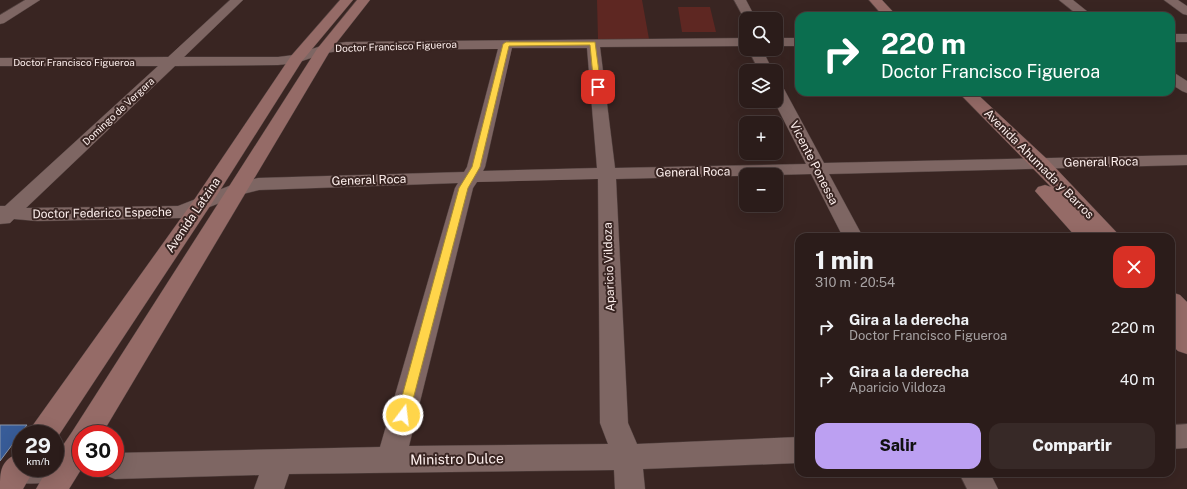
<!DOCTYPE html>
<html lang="es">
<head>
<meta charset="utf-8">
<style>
	:root { --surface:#2b1c1a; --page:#372927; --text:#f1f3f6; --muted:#a6a1a2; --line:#473a39; --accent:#bca0f2 }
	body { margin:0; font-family:"Public Sans",sans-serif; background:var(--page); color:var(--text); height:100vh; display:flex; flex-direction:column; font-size:15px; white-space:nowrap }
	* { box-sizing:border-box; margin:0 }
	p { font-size:13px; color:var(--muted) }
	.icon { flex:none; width:22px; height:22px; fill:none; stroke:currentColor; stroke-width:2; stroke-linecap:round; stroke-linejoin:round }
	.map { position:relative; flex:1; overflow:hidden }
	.panel { position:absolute; left:795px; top:233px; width:380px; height:244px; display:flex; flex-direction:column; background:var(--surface); border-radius:12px; box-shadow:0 4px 16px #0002,0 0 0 1px var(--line) }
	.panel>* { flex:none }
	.hud { position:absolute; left:795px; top:12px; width:380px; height:84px; border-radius:12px; box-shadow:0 4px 16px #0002,0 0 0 1px var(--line); background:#0b6e4f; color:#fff; overflow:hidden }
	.fabs { position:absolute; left:739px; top:12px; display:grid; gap:8px }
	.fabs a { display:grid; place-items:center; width:44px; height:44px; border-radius:8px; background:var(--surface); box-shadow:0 4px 16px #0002,0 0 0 1px var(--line); font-size:20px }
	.speed { position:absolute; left:12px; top:425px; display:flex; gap:8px; font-size:20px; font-weight:700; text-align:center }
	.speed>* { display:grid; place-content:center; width:52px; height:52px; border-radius:50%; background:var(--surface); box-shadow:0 4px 16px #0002,0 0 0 1px var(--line); line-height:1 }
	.speed small { font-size:10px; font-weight:400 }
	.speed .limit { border:6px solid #d22; background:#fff; color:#111 }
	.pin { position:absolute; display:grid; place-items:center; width:34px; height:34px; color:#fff; margin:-17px; border-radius:8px; box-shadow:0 2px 6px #0006 }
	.me { position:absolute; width:44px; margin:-22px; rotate:15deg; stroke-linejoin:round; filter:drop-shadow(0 0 3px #0008) }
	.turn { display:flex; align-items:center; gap:14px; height:84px; padding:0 20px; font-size:18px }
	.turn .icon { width:52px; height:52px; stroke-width:2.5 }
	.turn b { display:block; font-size:28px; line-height:34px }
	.round { display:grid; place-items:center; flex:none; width:42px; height:42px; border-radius:12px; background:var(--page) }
	.overview { display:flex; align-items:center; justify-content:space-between; height:68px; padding:0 20px }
	h1 { font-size:24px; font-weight:800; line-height:30px }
	.primary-button { display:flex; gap:8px; margin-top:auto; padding:8px 20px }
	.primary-button a { flex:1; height:46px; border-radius:12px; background:var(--accent); color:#111; font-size:16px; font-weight:800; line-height:46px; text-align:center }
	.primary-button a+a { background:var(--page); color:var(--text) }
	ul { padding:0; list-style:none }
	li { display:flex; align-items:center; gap:12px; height:52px; padding:0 20px }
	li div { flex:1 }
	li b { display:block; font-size:15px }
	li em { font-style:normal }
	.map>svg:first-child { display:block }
</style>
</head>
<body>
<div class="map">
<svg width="1187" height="489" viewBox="0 0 1187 489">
	<rect width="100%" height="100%" fill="#392522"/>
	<path fill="#5e2722" d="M 597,0 L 642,0 L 649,39 L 598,39 Z
		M 678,7 L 710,7 L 716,32 L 682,32 Z"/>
	<path fill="#385c98" stroke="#8a96a9" d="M 0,425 L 27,425 L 0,461 Z"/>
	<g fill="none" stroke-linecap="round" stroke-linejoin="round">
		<g stroke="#50403e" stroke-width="1">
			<path id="street" d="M 25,0 L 40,0 L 4,23 L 0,24 L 0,15 Z
				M 230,0 L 243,0 L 184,57 L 278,57 L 294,55 L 324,45 L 346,42 L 746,38 L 746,46 L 600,47 L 615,168 L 806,164 L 774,101 L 776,101 L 776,84 L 781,86 L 784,89 L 824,163 L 1187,155 L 1187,165 L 829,174 L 863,237 L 843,237 L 811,174 L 616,179 L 628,423 L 637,444 L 799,437 L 799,463 L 643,469 L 645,489 L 615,489 L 614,470 L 289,474 L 284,489 L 254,489 L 259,475 L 115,479 L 105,475 L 101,468 L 115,468 L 115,453 L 380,447 L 455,188 L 458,183 L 259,190 L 243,194 L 181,218 L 37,221 L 14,219 L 10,223 L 0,224 L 0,206 L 5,206 L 158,66 L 0,66 L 0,58 L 168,57 ZM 512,48 L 587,48 L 597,168 L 483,171 L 485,167 ZM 498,49 L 467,167 L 464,172 L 258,178 L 229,186 L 178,206 L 26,208 L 175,66 L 278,65 L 296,63 L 326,53 L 346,50 ZM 598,179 L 600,423 L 608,444 L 409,446 L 473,188 L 477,182 Z
				M 734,0 L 746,0 L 756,19 L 746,19 L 746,22 Z
				M 1059,0 L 1073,0 L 1093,16 L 1079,16 Z
				M 1164,0 L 1178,0 L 1187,6 L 1187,15 L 1183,14 Z
				M 1171,34 L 1187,34 L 1187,42 L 1171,42 Z
				M 776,38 L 799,38 L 799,46 L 776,46 Z
				M 748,49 L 762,49 L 773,71 L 759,71 Z
				M 1171,73 L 1176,74 L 1187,81 L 1187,93 L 1182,91 L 1171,84 Z
				M 1187,424 L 1187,448 L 1171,449 L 1171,425 Z
				M 55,455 L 64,458 L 69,468 L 64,478 C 47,484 25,486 8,480 L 3,470 L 8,460 L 21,456 L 21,468 L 55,468 Z
				M 959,473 L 990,473 L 998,489 L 967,489 Z"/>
		</g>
		<g stroke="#50403e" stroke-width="1">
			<path id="secondary" d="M 340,0 L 353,0 L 302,61 L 212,203 L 55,441 L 55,434 L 28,434 L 33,425 L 194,200 L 291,56 Z
				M 357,0 L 370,0 L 330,51 L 102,434 L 81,434 L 82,468 L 69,489 L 36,489 L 48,468 L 55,468 L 55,457 L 72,432 L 317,49 Z
				M 869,0 L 882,0 L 897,16 L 883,16 Z
				M 958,92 L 975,92 L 1048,160 L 1121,237 L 1076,237 L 1035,191 L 1038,187 L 1045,185 L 1051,187 Z
				M 1171,292 L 1180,295 L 1187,302 L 1187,354 L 1178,351 L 1171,344 Z
				M 21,452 L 21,468 L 35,468 L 23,489 L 0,489 C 0,469 1,460 21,452 Z"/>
		</g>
		<use href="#street" fill="#7e6663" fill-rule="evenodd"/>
		<use href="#secondary" fill="#956b67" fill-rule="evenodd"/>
	</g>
	<path fill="#ffd54a" stroke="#a68a30" d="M 595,42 L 601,87 L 598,89 L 594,87 L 590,45 L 509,46 L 480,167 L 468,188 L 409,415 L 408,419 L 403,420 L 399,419 L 397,415 L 459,188 L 472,167 L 503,44 L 506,42 Z"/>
	<g text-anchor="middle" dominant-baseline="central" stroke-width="4" stroke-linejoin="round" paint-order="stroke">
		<g font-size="10" fill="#fef0ee" stroke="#392522">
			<text transform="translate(396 46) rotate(-2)">Doctor Francisco Figueroa</text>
			<text x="74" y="62">Doctor Francisco Figueroa</text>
			<text transform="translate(118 111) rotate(-43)">Domingo de Vergara</text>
		</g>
		<g font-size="12" fill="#fef0ee" stroke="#392522">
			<text transform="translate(1101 162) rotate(-1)">General Roca</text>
			<text transform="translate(814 163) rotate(63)">Vicente Ponessa</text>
			<text transform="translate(1039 164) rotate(45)">Avenida Ahumada y Barros</text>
			<text transform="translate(693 172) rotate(-1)">General Roca</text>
			<text transform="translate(369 180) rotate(-2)">General Roca</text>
			<text transform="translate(102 213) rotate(-1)">Doctor Federico Espeche</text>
			<text transform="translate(193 215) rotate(-56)">Avenida Latzina</text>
			<text transform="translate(609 267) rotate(-92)">Aparicio Vildoza</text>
		</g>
		<g font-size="14" fill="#fef0ee" stroke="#392522">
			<text transform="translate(457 459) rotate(-1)">Ministro Dulce</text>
		</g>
	</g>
</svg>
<div class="fabs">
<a><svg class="icon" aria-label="search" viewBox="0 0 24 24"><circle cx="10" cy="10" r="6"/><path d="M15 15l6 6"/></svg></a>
<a><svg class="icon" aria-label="layers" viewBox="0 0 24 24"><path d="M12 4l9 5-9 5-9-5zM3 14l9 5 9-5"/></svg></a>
<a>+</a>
<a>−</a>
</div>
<div class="speed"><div>29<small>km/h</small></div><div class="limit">30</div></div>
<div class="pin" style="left:598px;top:87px;background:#d93025"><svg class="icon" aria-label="arrive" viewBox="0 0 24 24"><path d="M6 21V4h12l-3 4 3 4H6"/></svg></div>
<svg class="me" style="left:403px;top:415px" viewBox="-20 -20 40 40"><circle r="17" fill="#ffd54a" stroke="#fff" stroke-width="3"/><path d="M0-11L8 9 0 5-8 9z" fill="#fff"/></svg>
<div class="hud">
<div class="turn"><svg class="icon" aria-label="right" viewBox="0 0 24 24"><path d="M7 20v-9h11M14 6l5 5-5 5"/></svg><div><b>220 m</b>Doctor Francisco Figueroa</div></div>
</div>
<section class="panel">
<div class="overview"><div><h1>1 min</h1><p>310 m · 20:54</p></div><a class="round" style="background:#d93025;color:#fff"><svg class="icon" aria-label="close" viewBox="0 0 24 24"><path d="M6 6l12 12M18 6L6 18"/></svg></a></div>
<ul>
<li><svg class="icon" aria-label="right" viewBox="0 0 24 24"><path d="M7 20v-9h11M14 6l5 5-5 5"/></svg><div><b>Gira a la derecha</b><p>Doctor Francisco Figueroa</p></div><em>220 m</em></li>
<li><svg class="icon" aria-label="right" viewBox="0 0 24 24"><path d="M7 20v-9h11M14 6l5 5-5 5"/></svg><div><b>Gira a la derecha</b><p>Aparicio Vildoza</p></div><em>40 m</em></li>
</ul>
<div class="primary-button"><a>Salir</a><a>Compartir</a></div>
</section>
</div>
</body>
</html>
